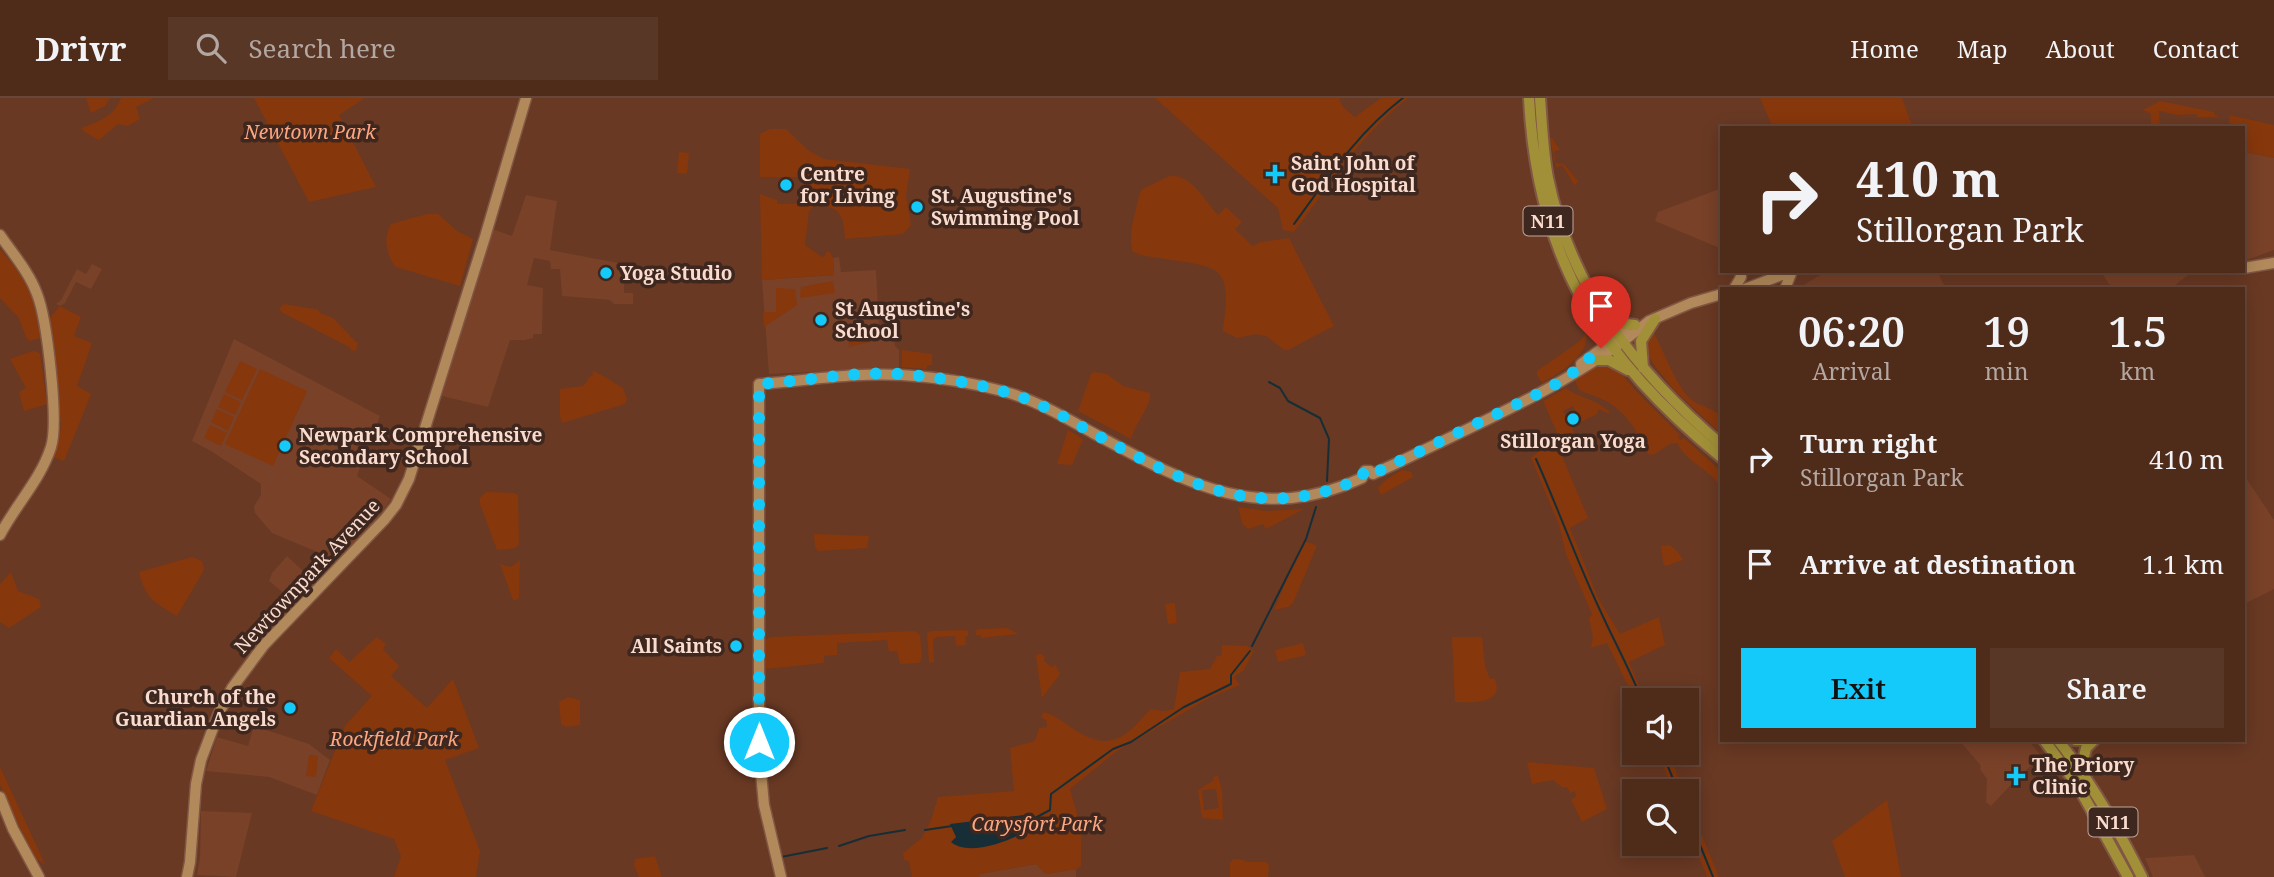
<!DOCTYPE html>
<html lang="en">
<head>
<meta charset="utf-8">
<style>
	:root { --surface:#4f2b1a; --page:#593727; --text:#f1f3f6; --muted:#b3a7a2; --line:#664739; --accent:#13cafb }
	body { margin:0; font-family:"Noto Serif",serif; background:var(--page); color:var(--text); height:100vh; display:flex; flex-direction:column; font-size:26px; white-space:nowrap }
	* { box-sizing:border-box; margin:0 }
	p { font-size:23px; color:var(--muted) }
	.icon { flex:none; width:38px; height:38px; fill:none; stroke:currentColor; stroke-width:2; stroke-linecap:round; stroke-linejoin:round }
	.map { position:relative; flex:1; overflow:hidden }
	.sheet { position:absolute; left:1720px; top:189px; width:525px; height:455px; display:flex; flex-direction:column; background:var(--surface); border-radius:0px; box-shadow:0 4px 18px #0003,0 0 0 2px var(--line) }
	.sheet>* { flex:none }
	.hud { position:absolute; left:1720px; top:28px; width:525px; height:147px; border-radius:0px; box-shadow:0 4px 18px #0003,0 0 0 2px var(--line); background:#4f2b1a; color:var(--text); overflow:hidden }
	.buttons { position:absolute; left:1622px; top:590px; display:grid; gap:14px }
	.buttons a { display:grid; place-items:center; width:77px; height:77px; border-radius:0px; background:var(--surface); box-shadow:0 4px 18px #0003,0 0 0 2px var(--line); font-size:35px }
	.pin { position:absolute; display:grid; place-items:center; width:60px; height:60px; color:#fff; margin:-72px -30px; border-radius:50% 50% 50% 0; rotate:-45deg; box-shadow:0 0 7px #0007 }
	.pin .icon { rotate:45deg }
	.me { position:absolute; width:77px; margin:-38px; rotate:0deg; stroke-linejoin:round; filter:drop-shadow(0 0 5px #0008) }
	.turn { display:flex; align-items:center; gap:24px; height:147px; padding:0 21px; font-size:32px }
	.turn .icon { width:91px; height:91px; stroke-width:2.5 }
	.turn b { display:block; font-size:49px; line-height:60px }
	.eta { display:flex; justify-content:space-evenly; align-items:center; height:119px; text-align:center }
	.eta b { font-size:42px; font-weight:600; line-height:49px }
	.primary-button { display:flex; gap:14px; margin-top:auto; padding:14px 21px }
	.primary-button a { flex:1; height:80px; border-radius:0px; background:var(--accent); color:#111; font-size:28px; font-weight:600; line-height:80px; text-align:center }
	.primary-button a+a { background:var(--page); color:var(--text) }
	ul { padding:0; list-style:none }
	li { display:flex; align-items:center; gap:21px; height:105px; padding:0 21px }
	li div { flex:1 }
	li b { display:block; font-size:26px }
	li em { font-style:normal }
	header { display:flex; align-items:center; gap:42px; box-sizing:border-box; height:98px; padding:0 35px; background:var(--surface); border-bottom:2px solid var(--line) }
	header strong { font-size:33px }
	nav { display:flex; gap:38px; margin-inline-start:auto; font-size:24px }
	.search { width:490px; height:63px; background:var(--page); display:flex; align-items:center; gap:18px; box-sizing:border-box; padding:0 24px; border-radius:0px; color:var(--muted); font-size:26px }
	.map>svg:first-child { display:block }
</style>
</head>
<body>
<header>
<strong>Drivr</strong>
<div class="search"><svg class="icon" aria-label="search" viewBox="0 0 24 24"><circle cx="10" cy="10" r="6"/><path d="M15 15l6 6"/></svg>Search here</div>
<nav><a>Home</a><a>Map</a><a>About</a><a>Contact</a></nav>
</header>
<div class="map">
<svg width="2274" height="779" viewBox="0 0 2274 779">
	<rect width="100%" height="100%" fill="#693923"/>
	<path fill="#784128" d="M 2245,54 L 2274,60 L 2274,152 L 2244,163 Z
		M 1722,90 L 1722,151 L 1655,123 L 1658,114 Z
		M 526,97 L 557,103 L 550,152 L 624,166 L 624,195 L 633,195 L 633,206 L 614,206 L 610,202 L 562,198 L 560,171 L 551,171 L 550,163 L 534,160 L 527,187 L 543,190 L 542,236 L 533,236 L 533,240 L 525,242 L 510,242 L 488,309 L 442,298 L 492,131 L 512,138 Z
		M 839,159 L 841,174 L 876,172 L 879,229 L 894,229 L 895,248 L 899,252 L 899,270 L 769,276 L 762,182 L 834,177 L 833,160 Z
		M 92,166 L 102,171 L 91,191 L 76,184 L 65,205 L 60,208 L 56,206 L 61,202 L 77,171 L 86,176 Z
		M 1827,173 L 1937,173 L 1946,191 L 1797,191 Z
		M 2101,173 L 2199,173 L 2193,173 L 2170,191 L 2116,191 L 2108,185 Z
		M 234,241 L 380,318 L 357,378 L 391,401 L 375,424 L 336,462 L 272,435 L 255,415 L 254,408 L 261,397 L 261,386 L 211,353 L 192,343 Z
		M 2244,377 L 2274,422 L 2274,491 L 2244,506 Z
		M 287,458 L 315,484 L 296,505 L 269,483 L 272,475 Z
		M 254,628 L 309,646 L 330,662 L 317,697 L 269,679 L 206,673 L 217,639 L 248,648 Z
		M 1959,642 L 2028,642 L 2042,659 L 2021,676 L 1991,708 L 1986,704 L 1987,681 L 1980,671 L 1981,668 Z
		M 201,713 L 252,715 L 236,779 L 197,777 L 200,760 Z
		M 2194,757 L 2205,779 L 2153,779 L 2145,760 Z
		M 1036,766 L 1046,776 L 1076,771 L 1076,779 L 979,779 L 979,776 Z"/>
	<path fill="#87370c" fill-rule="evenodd" d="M 86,0 L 110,0 L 105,8 L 91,15 Z
		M 121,0 L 154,0 L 136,9 L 140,21 L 128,28 L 118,26 L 99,42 L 86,35 L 81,30 C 99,24 114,18 121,0 Z
		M 254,0 L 365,0 L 339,17 L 376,89 L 309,104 Z
		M 1155,0 L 1339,0 L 1343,9 L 1355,19 L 1381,0 L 1408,0 C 1358,39 1332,85 1294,134 L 1283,132 L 1278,110 Z
		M 1760,0 L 1902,0 L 1913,30 L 1773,30 Z
		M 2160,3 L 2214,14 L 2214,16 L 2219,19 L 2197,19 L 2196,16 L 2177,17 L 2159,13 L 2160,30 L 2151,30 L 2151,16 L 2143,12 Z
		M 2229,17 L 2274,27 L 2274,60 L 2246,54 L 2244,62 L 2244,30 L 2230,30 Z
		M 770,31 L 786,31 L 809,53 L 824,61 L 910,71 L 906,98 L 911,127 L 903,136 L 845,141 C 844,117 840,108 815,107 L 809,113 L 805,147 L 822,159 L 825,158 L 826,154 L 830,154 L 833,160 L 834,177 L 762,182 L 760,96 L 777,102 L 777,106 L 806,105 L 808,100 L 806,79 L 760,79 L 760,36 Z
		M 1550,40 L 1552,40 L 1560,52 L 1554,53 L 1556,65 L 1564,66 L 1578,83 L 1575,88 L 1562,67 L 1556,70 Z
		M 679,54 L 689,55 L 687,76 L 677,75 Z
		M 1170,78 C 1192,76 1205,103 1218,117 L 1226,109 L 1242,124 L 1235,131 L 1252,148 L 1261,144 L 1289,140 L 1334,228 L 1288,252 L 1283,251 L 1266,238 L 1256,236 L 1237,240 L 1223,233 L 1223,230 C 1233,164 1218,170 1160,160 C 1151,159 1141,158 1133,154 C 1127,138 1136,112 1140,95 L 1142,91 Z
		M 427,116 L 438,116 L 457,133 L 473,141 L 460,188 L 396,169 C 386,158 383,138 391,126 Z
		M 0,151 C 25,180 38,201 40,240 L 30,243 L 26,239 L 19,220 L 0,200 Z
		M 833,183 L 835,195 L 800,200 L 801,189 Z
		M 776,190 L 795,191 L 797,207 L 764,229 L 763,214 L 776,214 Z
		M 284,206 L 319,212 L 320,215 L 333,220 L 358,246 L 356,252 L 352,253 L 349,249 L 283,215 L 279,211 Z
		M 60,208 L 81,219 L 74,238 L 92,245 L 77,288 L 91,296 L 64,363 L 53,359 L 60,339 L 61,325 L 49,221 Z
		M 873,227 L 875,243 L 849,249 L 848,234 L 856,232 L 856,229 Z
		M 1653,234 C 1664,252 1676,290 1693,303 C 1702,309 1713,310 1722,319 L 1722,337 L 1674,292 L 1654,267 L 1646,253 L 1647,243 Z
		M 1586,235 C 1590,258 1559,275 1542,285 L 1537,277 L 1537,273 L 1580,243 Z
		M 902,252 L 932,256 L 932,267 L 928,267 L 926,271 L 902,269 Z
		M 33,253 L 40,255 L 47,306 L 24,313 L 19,294 L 26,290 L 10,261 Z
		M 240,263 L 257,271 L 242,302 L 225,294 Z
		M 1600,265 L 1610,267 L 1620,274 L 1636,293 L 1680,337 L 1678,339 L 1680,342 L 1684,340 L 1722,374 L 1722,390 C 1710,371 1687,365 1677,345 L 1670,346 L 1653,357 L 1648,356 C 1638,334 1627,315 1606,303 C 1597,298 1587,296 1579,292 L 1575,283 Z
		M 260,271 L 307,293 L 273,368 L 225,346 Z
		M 592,273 C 601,275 615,286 623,290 L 627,301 L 625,306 L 562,325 L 560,318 L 560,291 L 583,288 L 588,283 L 587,281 L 593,277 Z
		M 1094,274 L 1107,276 L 1123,288 L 1150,295 C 1152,306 1135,326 1131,341 L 1078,313 L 1091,276 Z
		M 1566,290 C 1579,300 1599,302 1609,314 L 1609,316 L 1599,311 L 1597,316 L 1581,324 L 1573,308 L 1563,313 L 1574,334 L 1565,339 L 1559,351 L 1588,420 L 1570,430 L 1598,500 L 1620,536 L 1659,519 L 1665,547 L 1629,564 L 1645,602 L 1635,602 L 1607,545 L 1591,550 L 1593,539 L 1589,520 L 1592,516 L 1566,456 L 1559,427 L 1531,360 L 1539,353 L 1536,347 L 1558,337 L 1543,303 Z
		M 224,296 L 241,304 L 235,317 L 218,309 Z
		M 217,311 L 234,319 L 228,333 L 211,324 Z
		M 210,327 L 227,335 L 221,348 L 204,340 Z
		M 1068,332 L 1083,341 L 1072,367 L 1057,366 Z
		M 1402,372 L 1411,374 L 1413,379 L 1381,397 L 1378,390 L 1387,381 Z
		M 486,394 L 514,395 L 518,397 L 519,446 L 516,450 L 497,452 L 480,406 L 480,400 Z
		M 1238,409 L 1267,413 L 1304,411 L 1266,431 L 1263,426 L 1248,431 L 1242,425 Z
		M 814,436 L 869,438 L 867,450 L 818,453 L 815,449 Z
		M 1303,443 L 1316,447 L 1316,450 L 1293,505 L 1288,509 L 1274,512 Z
		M 1670,447 L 1678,454 L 1683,462 L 1666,468 L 1663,465 L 1661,448 Z
		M 192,459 L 202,463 L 204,472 L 177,518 C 155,505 145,500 139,474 Z
		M 520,462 L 519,500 L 516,502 L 513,502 L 500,466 L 511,469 Z
		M 11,474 L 18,493 L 39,501 L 41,509 L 9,530 L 0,524 L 0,486 Z
		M 1175,505 L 1177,525 L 1168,526 L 1165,506 Z
		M 1007,530 L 1019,536 L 981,540 L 981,537 L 976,537 L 975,533 L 978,531 Z
		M 965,532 L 968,533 L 968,538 L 965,539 L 966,547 L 956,548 L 955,538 L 936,539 L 933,542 L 934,564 L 929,565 L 927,535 L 931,533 Z
		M 915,533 L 920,537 L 922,560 L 919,565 L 900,566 L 897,553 L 889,553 L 887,542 L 837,545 L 837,557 L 824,558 L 824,565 L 766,571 L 766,542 L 770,539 Z
		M 377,539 L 386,546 L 383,551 L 399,568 L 391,578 L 427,610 L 453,581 L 479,650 L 445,662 L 480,753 L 476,779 L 394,779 L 401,758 L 394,741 L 311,713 L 345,628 L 372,598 L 329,560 L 336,551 L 349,564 Z
		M 1452,539 L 1482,539 L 1485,568 L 1490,581 L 1494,580 C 1507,606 1472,605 1455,604 Z
		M 1303,545 L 1306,557 L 1278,564 L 1275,552 Z
		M 1222,547 L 1247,548 L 1254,553 L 1243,573 L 1234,579 L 1240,587 L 1209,600 L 1117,653 L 1070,691 L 1081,731 L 1081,768 L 1076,771 L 1046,776 L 1036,766 L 980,776 L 979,779 L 912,779 L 909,763 L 904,762 L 903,755 L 922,740 L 931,722 L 938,699 L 1014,693 L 1010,650 L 1035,643 L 1039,630 L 1047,629 L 1046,622 L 1041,619 L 1043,614 C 1053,616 1063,624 1072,630 C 1109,655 1125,641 1150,611 L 1164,613 L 1174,611 L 1180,574 L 1210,571 L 1217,558 L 1221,558 Z
		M 1040,555 L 1045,559 L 1044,563 L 1053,570 L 1055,566 L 1060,576 L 1042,600 L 1036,558 Z
		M 568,599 L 580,602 L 580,627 L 566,629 L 561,626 L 559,604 Z
		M 1658,655 L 1668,655 L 1684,693 L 1673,693 Z
		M 309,657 L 318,658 L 316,679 L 306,678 Z
		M 1527,664 L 1594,670 L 1607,711 L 1582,724 L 1571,702 L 1576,698 L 1575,693 L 1570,695 L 1567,689 L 1563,690 L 1553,682 L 1532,686 Z
		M 0,669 L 45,766 L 36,761 L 11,712 L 0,686 Z
		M 1218,678 L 1222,693 L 1223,722 L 1202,720 L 1198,692 L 1214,682 L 1213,679 ZM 1216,691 L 1219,710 L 1204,712 L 1202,692 Z
		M 1687,701 L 1719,779 L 1707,779 L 1687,728 Z
		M 1887,702 L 1901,779 L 1845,779 L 1832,743 Z
		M 655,758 L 662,779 L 639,779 L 634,767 L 635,761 Z
		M 1233,761 L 1244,762 L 1245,764 L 1266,764 L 1269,767 L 1268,779 L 1230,779 L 1230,765 Z"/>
	<path fill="#172e36" d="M 1032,716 L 1040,723 C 1024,739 970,761 951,744 L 956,739 L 950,726 Z"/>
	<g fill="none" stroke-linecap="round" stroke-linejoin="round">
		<path stroke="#172e36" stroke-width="2" d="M 1294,126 C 1327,81 1358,34 1403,0
			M 1269,284 L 1280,290 L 1288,303 L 1320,320 L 1329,341 L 1327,383
			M 1536,361 C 1558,410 1576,461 1599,510 C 1613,541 1629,570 1642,602
			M 1252,548 L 1306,441 L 1316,409
			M 1662,654 L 1678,693
			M 1687,715 L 1713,779
			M 1035,720 L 1050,712 L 1051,696 L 1113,651 L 1131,644 L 1184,609 L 1231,586 L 1231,577 L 1250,553
			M 925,732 L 952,728
			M 839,748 L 869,738 L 905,732
			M 781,759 L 827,750"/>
		<g stroke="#805744" stroke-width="13">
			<path id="secondary" d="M 0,137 C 13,156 29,174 37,196 C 47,221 59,324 51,349 C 41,381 15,408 0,437
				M 2244,170 L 2274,165
				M 1734,191 L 1741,179 L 1740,173
				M 1745,191 L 1792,173
				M 1785,191 L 1792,173
				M 1649,223 L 1691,205 L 1722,196
				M 1581,266 L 1625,233
				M 0,699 L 13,731 L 39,779
				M 187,779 L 190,764 L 196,686 L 201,662 L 218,617 L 232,590 L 264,547 L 385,421 L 396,407 L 409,381 L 485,139 L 526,0
				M 781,779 L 764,707 L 759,653 L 759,286 C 806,283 855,274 902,277 C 935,279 969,284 1002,293 C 1034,301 1064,319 1093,335 C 1184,384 1259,428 1362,380 L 1365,373 L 1370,373 L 1373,376 L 1397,365 C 1483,323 1575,285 1649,223"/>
		</g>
		<g stroke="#805744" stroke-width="14">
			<path id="trunk" d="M 1529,0 C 1537,161 1600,260 1722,360
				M 1540,0 C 1542,26 1543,54 1548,80 C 1571,192 1637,275 1722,347
				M 1606,216 L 1619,225 L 1635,227
				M 1597,262 L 1609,262 L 1628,272
				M 1643,270 L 1641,243 L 1655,221
				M 2044,642 L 2078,688 L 2128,779
				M 2058,642 C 2092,685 2118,731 2142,779
				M 2075,642 L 2086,642
				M 2081,672 L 2086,650 L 2094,642"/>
		</g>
		<use href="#secondary" stroke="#b2895a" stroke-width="10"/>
		<use href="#trunk" stroke="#a29038" stroke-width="10"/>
	</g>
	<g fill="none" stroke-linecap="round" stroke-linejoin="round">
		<path stroke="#13cafb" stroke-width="12" stroke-dasharray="0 21.6" d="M 759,644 L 759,286 C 806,283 855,273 902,276 C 935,279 969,284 1002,293 C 1034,301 1064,319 1093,335 C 1185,385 1258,427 1362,380 L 1364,373 L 1370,373 L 1373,376 L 1548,291 L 1571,276 L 1601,250"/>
	</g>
	<g fill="#13cafb" stroke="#3e271e" stroke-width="2.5">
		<path d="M1271.5 65.5h7v7h7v7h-7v7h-7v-7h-7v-7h7z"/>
		<circle cx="786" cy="87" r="7"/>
		<circle cx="917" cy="109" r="7"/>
		<circle cx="606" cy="175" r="7"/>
		<circle cx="821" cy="222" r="7"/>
		<circle cx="1573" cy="321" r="7"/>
		<circle cx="285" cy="348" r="7"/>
		<circle cx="736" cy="548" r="7"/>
		<circle cx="290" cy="610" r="7"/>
		<path d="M2012.5 667.5h7v7h7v7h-7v7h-7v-7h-7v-7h7z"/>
	</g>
	<g text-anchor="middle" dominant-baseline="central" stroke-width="7" stroke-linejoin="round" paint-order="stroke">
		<g fill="#3e271e" stroke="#c2a69a" stroke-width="2">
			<rect x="1523.5" y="108.5" width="49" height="29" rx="5"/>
			<rect x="2088.5" y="709.5" width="49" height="29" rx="5"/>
		</g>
		<g font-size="18" font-weight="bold" fill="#fadccf">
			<text x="1548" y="123">N11</text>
			<text x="2113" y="724">N11</text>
		</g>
		<g font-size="19" font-style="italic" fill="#fda782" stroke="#3e271e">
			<text x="310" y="34">Newtown Park</text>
			<text x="394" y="641">Rockfield Park</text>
			<text x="1037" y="726">Carysfort Park</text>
		</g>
		<g font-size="19" font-weight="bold" fill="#fadccf" stroke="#3e271e" text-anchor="start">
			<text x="1291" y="65">Saint John of<tspan x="1291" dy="22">God Hospital</tspan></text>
			<text x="800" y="76">Centre<tspan x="800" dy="22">for Living</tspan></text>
			<text x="931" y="98">St. Augustine's<tspan x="931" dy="22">Swimming Pool</tspan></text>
			<text x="620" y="175">Yoga Studio</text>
			<text x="835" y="211">St Augustine's<tspan x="835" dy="22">School</tspan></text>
			<text x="299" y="337">Newpark Comprehensive<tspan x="299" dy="22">Secondary School</tspan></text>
			<text x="1573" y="343" text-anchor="middle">Stillorgan Yoga</text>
			<text x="722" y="548" text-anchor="end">All Saints</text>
			<text x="276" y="599" text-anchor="end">Church of the<tspan x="276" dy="22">Guardian Angels</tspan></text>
			<text x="2032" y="667">The Priory<tspan x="2032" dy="22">Clinic</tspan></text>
		</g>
		<g font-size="19" fill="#fadccf" stroke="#3e271e">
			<text transform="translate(307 478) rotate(-47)">Newtownpark Avenue</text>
		</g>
	</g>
</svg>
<div class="buttons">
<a><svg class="icon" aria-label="sound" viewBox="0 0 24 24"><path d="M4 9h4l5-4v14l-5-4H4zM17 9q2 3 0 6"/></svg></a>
<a><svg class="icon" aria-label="search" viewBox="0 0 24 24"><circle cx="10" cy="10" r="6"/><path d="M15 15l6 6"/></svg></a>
</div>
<div class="pin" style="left:1601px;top:250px;background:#d93025"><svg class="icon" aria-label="arrive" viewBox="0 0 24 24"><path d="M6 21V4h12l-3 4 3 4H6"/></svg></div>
<svg class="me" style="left:759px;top:644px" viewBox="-20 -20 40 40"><circle r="17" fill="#13cafb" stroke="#fff" stroke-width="3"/><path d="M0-11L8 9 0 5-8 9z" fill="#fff"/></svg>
<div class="hud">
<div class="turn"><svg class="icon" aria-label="right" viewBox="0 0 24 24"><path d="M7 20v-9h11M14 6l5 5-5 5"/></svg><div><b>410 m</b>Stillorgan Park</div></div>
</div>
<section class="sheet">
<div class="eta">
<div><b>06:20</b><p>Arrival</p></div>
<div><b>19</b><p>min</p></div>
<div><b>1.5</b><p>km</p></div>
</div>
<ul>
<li><svg class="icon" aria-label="right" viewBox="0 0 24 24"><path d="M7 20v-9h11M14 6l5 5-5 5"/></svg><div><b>Turn right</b><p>Stillorgan Park</p></div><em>410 m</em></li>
<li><svg class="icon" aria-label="arrive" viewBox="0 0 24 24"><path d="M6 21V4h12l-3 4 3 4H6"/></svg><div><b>Arrive at destination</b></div><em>1.1 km</em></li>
</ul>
<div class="primary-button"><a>Exit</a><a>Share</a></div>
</section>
</div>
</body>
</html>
